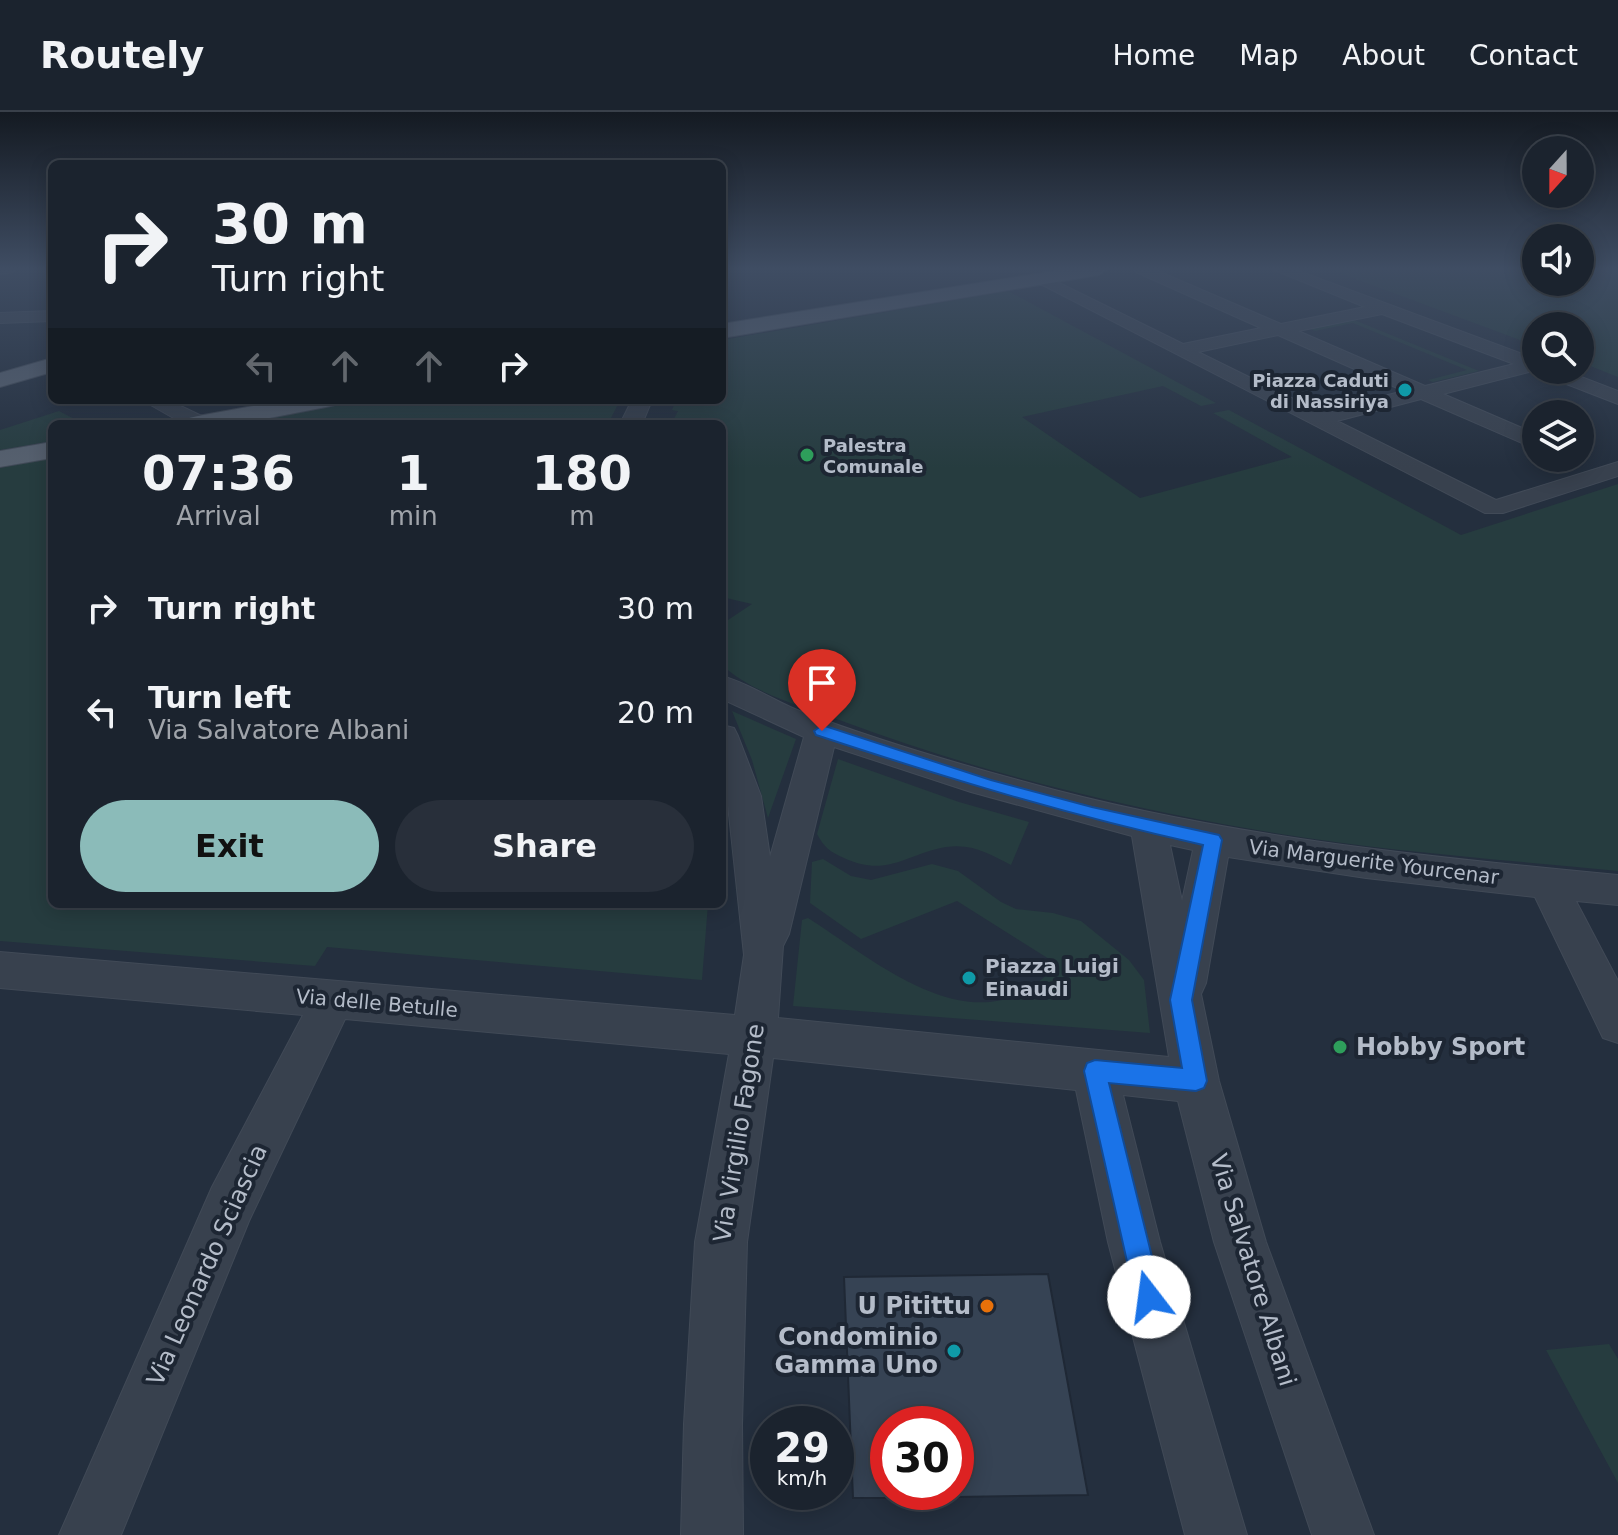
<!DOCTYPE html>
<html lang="en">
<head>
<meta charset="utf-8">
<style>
	:root { --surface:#1b232e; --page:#282f3a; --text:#f1f3f6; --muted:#a0a4aa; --line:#39404a; --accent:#8bbbb9 }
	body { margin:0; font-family:"DejaVu Sans",sans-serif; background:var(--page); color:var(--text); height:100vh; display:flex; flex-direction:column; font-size:30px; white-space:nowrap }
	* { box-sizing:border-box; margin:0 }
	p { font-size:26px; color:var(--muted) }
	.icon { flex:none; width:44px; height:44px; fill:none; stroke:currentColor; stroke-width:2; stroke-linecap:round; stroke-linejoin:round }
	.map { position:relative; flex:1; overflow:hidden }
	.details { position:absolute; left:48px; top:308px; width:678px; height:488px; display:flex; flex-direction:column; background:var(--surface); border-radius:12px; box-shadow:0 4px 20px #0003,0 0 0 2px var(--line) }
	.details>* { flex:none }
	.hud { position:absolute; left:48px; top:48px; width:678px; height:244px; border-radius:12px; box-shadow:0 4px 20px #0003,0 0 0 2px var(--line); background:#1b232e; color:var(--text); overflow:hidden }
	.needle { width:52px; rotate:201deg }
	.controls { position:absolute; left:1522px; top:24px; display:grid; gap:16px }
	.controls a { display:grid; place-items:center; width:72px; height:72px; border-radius:50%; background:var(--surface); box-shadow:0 4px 20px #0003,0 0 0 2px var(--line); font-size:40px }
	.speed { position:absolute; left:750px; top:1294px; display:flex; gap:16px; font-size:40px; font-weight:700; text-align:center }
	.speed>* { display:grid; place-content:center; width:104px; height:104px; border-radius:50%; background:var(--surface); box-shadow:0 4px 20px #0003,0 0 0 2px var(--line); line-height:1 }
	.speed small { font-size:20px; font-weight:400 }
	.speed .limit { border:12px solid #d22; background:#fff; color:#111 }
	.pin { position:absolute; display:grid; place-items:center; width:68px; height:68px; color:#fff; margin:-82px -34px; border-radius:50% 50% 50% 0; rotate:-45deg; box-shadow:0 0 8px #0007 }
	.pin .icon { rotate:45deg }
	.me { position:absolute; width:88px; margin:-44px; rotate:345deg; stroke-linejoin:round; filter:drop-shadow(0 0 6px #0008) }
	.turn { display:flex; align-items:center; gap:28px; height:168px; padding:0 32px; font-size:36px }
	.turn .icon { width:104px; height:104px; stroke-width:2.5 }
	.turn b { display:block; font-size:56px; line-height:68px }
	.lanes { display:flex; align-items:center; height:76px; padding:0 32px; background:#0003; justify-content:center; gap:40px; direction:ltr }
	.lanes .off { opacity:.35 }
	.eta { display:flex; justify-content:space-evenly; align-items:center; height:136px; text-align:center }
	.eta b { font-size:48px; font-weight:700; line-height:56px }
	.button { display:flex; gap:16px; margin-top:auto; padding:16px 32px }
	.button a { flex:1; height:92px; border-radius:48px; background:var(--accent); color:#111; font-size:32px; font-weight:700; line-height:92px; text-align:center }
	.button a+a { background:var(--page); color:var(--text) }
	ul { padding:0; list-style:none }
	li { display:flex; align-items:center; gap:24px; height:104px; padding:0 32px }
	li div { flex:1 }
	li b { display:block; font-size:30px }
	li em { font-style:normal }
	header { display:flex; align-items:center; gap:48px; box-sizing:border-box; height:112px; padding:0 40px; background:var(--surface); border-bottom:2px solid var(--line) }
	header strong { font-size:38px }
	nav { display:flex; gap:44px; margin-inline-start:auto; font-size:28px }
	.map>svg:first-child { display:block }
</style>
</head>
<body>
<header>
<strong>Routely</strong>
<nav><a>Home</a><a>Map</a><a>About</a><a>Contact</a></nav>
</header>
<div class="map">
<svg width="1618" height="1423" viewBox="0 0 1618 1423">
	<rect width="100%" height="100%" fill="#242f3e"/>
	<path fill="#263c3f" d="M 1329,157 L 1536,157 L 1536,170 L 1580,170 L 1580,157 L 1618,157 L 1618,265 L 1580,250 L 1580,214 L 1536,214 L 1536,234 Z
		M 1008,179 L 1216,291 L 1201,294 L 1163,274 L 1022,305 L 1140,386 L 1292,345 L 1213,301 L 1229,298 L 1461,423 L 1618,372 L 1618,759 C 1498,747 1376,739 1257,718 C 1117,694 975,659 842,609 C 803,594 753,582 722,553 L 722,512 L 752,492 L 722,485 L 722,312 L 664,312 L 668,306 L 674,307 L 678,299 L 672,298 L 676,288 L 722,288 L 722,228 Z
		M 1352,207 L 1479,259 L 1433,270 L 1428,268 L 1467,258 L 1353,211 L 1315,219 L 1308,216 Z
		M 366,288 L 620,288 L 608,312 L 237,312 Z
		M 59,299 L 84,312 L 52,312 L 52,329 L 0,338 L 0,318 Z
		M 52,346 L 52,792 L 708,792 L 702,868 L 327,835 L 315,854 L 0,829 L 0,356 Z
		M 732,599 L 796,627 L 768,706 L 752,648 Z
		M 838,647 L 959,690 L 1029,710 L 1011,753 C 990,742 972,731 946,735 C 906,742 887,766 844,746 C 830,740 824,735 817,722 Z
		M 823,747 L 851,764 L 871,768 L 932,752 L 958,759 L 1001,790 L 1016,797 L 1053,801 L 1081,809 L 1129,848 L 1144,868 L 1150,921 L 793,894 L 802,808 L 808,806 C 879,851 980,942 1057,852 L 957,789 L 861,827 L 810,791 L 812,750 Z
		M 1609,1232 L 1618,1247 L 1618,1371 L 1546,1238 Z"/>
	<path fill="#364354" stroke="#1f2835" stroke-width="2" d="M 1048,1162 L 1088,1383 L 956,1385 L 956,1312 L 888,1312 L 888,1386 L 853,1386 L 844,1165 Z"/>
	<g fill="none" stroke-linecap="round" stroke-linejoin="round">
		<g stroke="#414a57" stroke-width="2">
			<path id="minor" d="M 0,157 L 16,157 L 13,160 L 0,162 Z
				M 1134,157 L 1153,157 L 1281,212 L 1365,195 L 1272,157 L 1293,157 L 1536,247 L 1536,258 L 1563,258 L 1618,279 L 1618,292 L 1533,259 L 1443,282 L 1536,322 L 1536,337 L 1421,287 L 1337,309 L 1496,388 L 1618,350 L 1618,364 L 1503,401 L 1485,401 L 1031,167 L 1033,164 L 1045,164 L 1183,232 L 1261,216 L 1136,160 ZM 1382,202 L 1514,252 L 1425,274 L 1298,219 ZM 1278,223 L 1404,279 L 1320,300 L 1198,240 Z
				M 52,199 L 52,209 L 0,211 L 0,201 Z
				M 142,288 L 168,288 L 208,307 L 211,312 L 184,312 Z
				M 632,288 L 652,288 L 642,312 L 620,312 Z
				M 722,564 C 751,572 777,591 805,601 C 877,628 951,650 1025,670 C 1219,724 1418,744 1618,763 L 1618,793 L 1576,789 L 1618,869 L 1618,931 L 1603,926 L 1535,785 L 1366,766 L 1228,745 L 1206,871 L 1201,882 L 1219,969 L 1266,1130 L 1374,1423 L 1312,1423 L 1214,1130 L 1178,989 L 1123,983 L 1160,1130 L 1247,1423 L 1185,1423 L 1108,1130 L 1076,978 L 773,946 L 747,1130 L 742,1312 L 743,1423 L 681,1423 L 684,1312 L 695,1130 L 729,942 L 345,907 L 249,1109 L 121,1423 L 59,1423 L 212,1075 L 303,903 L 0,876 L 0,840 L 735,903 L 744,843 L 727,684 L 722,671 L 722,613 L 734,616 L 738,624 L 761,684 L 770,745 L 804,625 L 722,587 ZM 834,635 L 971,680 L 1132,724 L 1169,945 L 778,906 L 783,834 L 789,822 ZM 1170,733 L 1193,738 L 1182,789 Z"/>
		</g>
		<g stroke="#414a57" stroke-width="2">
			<path id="major" d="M 1067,157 L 1108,157 L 1099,163 L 722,226 L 722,212 Z
				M 52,246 L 52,260 L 0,275 L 0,261 Z
				M 286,288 L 338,288 L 335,293 L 326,295 L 239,312 L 185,312 L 189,306 L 198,304 Z
				M 52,330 L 52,346 L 0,355 L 0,339 Z"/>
		</g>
		<use href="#minor" fill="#38414e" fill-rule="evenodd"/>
		<use href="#major" fill="#56606e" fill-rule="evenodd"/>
	</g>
	<linearGradient id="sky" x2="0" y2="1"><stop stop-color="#141a22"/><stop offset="0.44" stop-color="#3f4d63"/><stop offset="1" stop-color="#3f4d63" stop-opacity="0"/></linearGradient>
	<rect width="1618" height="356" fill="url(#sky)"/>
	<path fill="#1a73e8" stroke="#114b97" stroke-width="2" d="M 822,613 L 991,668 L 1092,695 L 1219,723 L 1222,728 L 1192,888 L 1207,969 L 1204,976 L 1196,979 L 1109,971 L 1162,1185 L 1158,1195 L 1149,1199 L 1139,1195 L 1135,1185 L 1084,959 L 1087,951 L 1095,948 L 1182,956 L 1170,888 L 1203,733 C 1068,703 946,666 816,623 L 814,619 Z"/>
	<g fill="#0f9aa8" stroke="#1d2633" stroke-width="3">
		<circle cx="1405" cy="278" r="8"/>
		<circle cx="969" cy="866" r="8"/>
		<circle cx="954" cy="1239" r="8"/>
	</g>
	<g fill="#2e9e5b" stroke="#1d2633" stroke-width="3">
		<circle cx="807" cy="343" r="8"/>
		<circle cx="1340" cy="935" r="8"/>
	</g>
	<circle fill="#e8710a" stroke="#1d2633" stroke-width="3" cx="987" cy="1194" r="8"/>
	<g text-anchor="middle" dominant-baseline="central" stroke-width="8" stroke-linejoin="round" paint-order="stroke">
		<g font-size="18" font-weight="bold" fill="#b4bcc9" stroke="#1d2633" text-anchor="end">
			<text x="1389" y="268">Piazza Caduti<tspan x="1389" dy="21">di Nassiriya</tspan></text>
			<text x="823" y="333" text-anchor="start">Palestra<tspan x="823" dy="21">Comunale</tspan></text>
		</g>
		<g font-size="20" fill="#b4bcc9" stroke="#1d2633">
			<text transform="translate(1374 750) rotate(7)">Via Marguerite Yourcenar</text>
			<text transform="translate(377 891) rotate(5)">Via delle Betulle</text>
		</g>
		<g font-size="20" font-weight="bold" fill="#b4bcc9" stroke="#1d2633" text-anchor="start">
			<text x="985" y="854">Piazza Luigi<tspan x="985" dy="23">Einaudi</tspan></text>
		</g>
		<g font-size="24" font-weight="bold" fill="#b4bcc9" stroke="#1d2633" text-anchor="end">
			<text x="1356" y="935" text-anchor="start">Hobby Sport</text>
			<text x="971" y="1194">U Pitittu</text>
			<text x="938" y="1225">Condominio<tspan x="938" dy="28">Gamma Uno</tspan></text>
		</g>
		<g font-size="24" fill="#b4bcc9" stroke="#1d2633">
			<text transform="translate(739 1021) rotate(-81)">Via Virgilio Fagone</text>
			<text transform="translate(207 1153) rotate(-66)">Via Leonardo Sciascia</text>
			<text transform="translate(1253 1158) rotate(73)">Via Salvatore Albani</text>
		</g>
	</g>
</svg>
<div class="controls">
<a><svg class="needle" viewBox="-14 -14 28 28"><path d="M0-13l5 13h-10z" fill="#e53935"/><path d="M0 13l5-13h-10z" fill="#a0a4aa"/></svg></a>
<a><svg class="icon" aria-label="sound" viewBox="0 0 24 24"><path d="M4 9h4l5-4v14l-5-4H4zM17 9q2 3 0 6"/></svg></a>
<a><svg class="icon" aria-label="search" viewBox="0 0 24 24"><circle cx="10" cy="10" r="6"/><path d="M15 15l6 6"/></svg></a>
<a><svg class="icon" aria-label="layers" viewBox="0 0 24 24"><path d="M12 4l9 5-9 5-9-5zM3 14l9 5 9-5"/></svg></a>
</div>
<div class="speed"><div>29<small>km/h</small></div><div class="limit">30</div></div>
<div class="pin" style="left:822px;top:619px;background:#d93025"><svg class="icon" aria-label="arrive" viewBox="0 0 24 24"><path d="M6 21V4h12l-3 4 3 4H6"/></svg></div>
<svg class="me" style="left:1149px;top:1185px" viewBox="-20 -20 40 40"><circle r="19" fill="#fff"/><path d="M0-13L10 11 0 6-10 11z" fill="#1a73e8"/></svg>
<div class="hud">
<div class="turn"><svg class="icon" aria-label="right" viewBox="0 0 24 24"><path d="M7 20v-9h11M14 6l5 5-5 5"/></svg><div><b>30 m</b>Turn right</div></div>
<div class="lanes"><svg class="icon off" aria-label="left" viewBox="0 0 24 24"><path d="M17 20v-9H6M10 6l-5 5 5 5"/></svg><svg class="icon off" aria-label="ahead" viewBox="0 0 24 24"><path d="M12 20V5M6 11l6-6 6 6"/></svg><svg class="icon off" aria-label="ahead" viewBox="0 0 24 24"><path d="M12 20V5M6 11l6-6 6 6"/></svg><svg class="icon" aria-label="right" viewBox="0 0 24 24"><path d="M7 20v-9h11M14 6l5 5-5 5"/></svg></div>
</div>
<section class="details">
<div class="eta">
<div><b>07:36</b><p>Arrival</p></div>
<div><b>1</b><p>min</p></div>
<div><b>180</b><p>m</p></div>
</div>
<ul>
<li><svg class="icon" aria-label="right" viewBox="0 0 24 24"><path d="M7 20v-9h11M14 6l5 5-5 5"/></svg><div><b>Turn right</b></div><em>30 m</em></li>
<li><svg class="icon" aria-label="left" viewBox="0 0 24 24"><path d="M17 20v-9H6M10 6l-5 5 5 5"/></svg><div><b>Turn left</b><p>Via Salvatore Albani</p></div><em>20 m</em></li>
</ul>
<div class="button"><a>Exit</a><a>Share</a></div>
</section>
</div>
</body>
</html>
